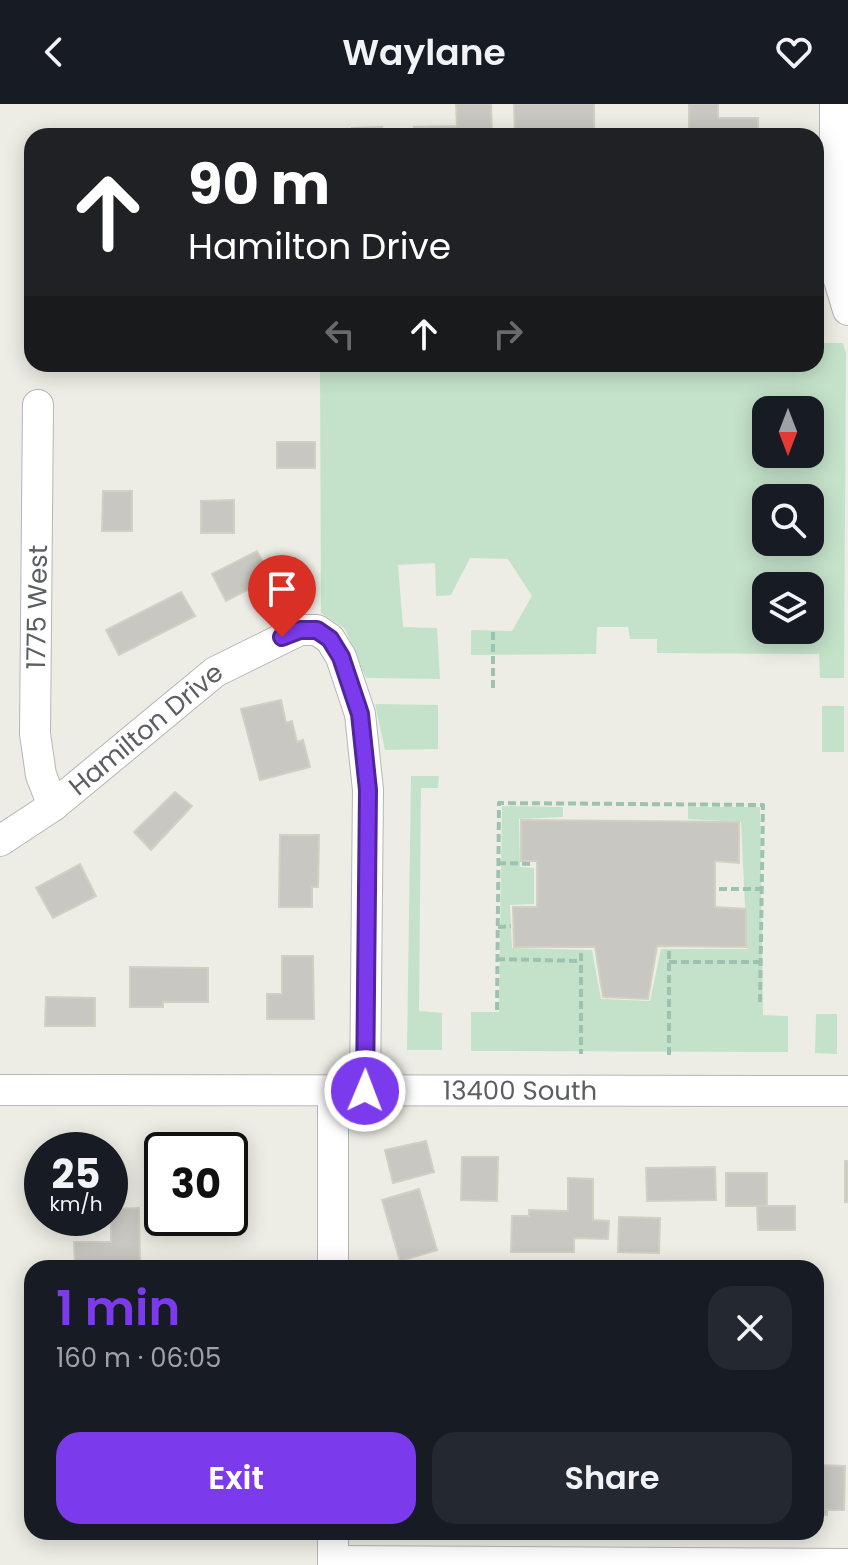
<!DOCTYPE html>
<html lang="en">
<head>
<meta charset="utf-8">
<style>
	:root { --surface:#171b24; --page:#242831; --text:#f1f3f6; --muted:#9ea1a6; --accent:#7c3aed }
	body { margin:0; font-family:Poppins,sans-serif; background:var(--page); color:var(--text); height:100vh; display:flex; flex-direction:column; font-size:30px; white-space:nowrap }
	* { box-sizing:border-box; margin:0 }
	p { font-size:26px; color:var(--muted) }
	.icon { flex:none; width:44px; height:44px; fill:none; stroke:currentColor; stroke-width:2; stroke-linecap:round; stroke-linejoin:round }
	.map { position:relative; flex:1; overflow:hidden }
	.details { position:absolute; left:24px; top:1156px; width:800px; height:280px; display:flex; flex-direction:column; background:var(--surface); border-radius:24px; box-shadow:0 4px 20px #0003 }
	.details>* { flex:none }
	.guide { position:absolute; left:24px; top:24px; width:800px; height:244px; border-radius:24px; box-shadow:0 4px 20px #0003; background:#202124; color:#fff; overflow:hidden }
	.needle { width:52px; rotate:180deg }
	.tools { position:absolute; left:752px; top:292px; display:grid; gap:16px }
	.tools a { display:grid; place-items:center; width:72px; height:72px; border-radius:16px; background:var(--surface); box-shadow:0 4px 20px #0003; font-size:40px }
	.speed { position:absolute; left:24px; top:1028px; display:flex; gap:16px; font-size:40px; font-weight:700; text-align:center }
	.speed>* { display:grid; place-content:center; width:104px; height:104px; border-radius:50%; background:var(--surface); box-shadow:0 4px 20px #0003; line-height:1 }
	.speed small { font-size:20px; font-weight:400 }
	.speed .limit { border:4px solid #111; border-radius:12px; background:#fff; color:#111 }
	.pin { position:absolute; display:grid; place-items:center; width:68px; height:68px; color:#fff; margin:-82px -34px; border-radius:50% 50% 50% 0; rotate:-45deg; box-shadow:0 0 8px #0007 }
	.pin .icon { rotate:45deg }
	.me { position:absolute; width:88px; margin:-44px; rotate:1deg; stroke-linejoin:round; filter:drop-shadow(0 0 6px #0008) }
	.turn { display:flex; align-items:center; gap:28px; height:168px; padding:0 32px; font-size:36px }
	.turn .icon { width:104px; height:104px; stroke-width:2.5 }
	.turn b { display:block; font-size:56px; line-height:68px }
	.lanes { display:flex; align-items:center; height:76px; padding:0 32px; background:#0003; justify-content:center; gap:40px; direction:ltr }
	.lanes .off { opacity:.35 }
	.round { display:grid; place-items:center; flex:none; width:84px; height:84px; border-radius:24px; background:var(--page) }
	.overview { display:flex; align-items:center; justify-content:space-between; height:136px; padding:0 32px }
	h1 { font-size:48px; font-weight:600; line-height:60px; color:var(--accent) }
	.primary-button { display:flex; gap:16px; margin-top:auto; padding:16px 32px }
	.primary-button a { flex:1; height:92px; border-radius:24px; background:var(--accent); color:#fff; font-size:32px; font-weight:600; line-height:92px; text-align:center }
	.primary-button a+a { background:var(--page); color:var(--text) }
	header { display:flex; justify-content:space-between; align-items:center; height:104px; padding:0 32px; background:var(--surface); font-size:36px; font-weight:600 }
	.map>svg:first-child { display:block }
</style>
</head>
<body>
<header><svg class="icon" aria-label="back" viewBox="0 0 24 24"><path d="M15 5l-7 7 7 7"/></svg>Waylane<svg class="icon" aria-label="heart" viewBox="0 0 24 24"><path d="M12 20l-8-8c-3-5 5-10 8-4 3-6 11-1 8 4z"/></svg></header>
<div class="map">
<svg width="848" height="1461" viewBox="0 0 848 1461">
	<rect width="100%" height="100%" fill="#edede5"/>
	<path fill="#c4e2ca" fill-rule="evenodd" d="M 816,239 L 843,239 L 846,249 L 844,574 L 820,574 L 819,550 L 657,549 L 657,535 L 630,535 L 628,523 L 597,523 L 596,550 L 471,551 L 471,526 L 512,527 L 532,492 L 508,455 L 470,454 L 451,491 L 436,492 L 435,459 L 398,461 L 403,523 L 437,524 L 440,575 L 366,574 L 345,525 L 321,509 L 320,260 L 816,260 ZM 766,306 L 810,306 L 810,350 L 766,350 ZM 766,394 L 810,394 L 810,438 L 766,438 ZM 766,482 L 810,482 L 810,526 L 766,526 Z
		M 375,600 L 438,601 L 438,645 L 385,646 Z
		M 822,602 L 844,602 L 844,648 L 822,648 Z
		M 411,672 L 439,672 L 438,684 L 421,684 L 419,907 L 442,909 L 442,946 L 407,946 Z
		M 502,702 L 563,703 L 563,713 L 519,715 L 520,763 L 534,764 L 534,800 L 510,801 L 512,844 L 592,846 L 601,895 L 650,897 L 661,845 L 747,845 L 741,718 L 688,715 L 688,703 L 760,703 L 763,911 L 788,912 L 788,948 L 471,947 L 471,908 L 499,908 Z
		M 816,910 L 837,910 L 837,950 L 815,949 Z"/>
	<path fill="#c9c7c1" stroke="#d1d0c3" stroke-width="2" d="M 456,0 L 491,0 L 492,30 L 414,32 L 414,23 L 457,22 Z
		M 514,0 L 594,0 L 594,29 L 515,30 Z
		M 689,0 L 718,0 L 718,14 L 758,14 L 758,32 L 689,32 Z
		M 382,23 L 382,32 L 352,32 L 352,24 Z
		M 277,338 L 315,338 L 315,364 L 277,364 Z
		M 103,387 L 132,387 L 132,427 L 102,427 Z
		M 234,396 L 234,429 L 201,429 L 201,397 Z
		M 257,447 L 271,474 L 226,497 L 212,470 Z
		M 181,488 L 195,512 L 119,551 L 106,526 Z
		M 281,596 L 286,619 L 292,617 L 297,638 L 303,636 L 310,663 L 260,676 L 241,605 Z
		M 175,688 L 192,702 L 151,746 L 134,728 Z
		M 521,716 L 739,718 L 739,759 L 715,757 L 715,803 L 746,805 L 746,843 L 657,842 L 648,895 L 603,893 L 595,843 L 514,843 L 513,803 L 537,803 L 537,757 L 521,757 Z
		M 280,731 L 319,731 L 318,783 L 312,783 L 312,803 L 279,803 Z
		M 80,760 L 96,792 L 53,814 L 36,784 Z
		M 282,852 L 313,852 L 314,915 L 267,915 L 267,890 L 282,890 Z
		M 130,863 L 208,864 L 208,898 L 163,898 L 163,903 L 130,903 Z
		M 46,893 L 95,894 L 95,922 L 45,922 Z
		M 183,1035 L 203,1035 L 204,1046 L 166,1046 L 165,1041 L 183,1041 Z
		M 426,1037 L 434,1068 L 393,1079 L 385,1046 Z
		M 462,1053 L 498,1053 L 497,1097 L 461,1096 Z
		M 845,1057 L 848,1057 L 848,1098 L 845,1098 Z
		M 715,1063 L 716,1096 L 647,1097 L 646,1064 Z
		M 726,1069 L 767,1069 L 767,1102 L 726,1102 Z
		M 568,1074 L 593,1075 L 593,1116 L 609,1117 L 608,1135 L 574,1134 L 574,1148 L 511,1148 L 512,1112 L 529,1112 L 529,1106 L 568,1107 Z
		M 419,1085 L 437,1146 L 400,1157 L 382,1096 Z
		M 757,1102 L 795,1102 L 795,1126 L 758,1126 Z
		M 139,1104 L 140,1164 L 75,1164 L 74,1138 L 111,1138 L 111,1105 Z
		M 619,1113 L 660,1114 L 659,1149 L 618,1148 Z
		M 216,1159 L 216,1164 L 188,1164 L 188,1160 Z
		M 816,1361 L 845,1362 L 844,1406 L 827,1406 L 827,1411 L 816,1411 Z"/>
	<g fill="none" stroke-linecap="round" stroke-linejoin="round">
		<g stroke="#b5b5ba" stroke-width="32">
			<g id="minor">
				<path d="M 835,0 L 835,163 L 848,206"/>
				<path d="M 38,301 L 35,630 L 41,671 L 53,702"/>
				<path id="s1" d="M 0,737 L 53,702 L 215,568 L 300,526 L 317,526 L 330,535 L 341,553 L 360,610 L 368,686 L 365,987"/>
				<path id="s2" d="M 0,986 L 848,987"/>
				<path d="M 333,988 L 333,1164"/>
				<path d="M 333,1457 L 848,1460"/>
				<path d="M 333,1461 L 333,1428"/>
			</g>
		</g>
		<path stroke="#9dc3b0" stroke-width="4" stroke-dasharray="8 4" stroke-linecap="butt" d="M 493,528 L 493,588
			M 498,759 L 534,760
			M 719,785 L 762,785
			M 498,823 L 511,822
			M 669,847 L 669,951
			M 581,849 L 581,950
			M 497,855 L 581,857
			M 669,858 L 761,858
			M 497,906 L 499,699 L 763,701 L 760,900"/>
		<use href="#minor" stroke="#fff" stroke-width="30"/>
	</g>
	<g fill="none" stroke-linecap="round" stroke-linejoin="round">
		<g stroke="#51269a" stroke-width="20">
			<path id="route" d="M 282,533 L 300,526 L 317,526 L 330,535 L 341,553 L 360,610 L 368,686 L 365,987"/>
		</g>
		<use href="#route" stroke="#7c3aed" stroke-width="14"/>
	</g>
	<g text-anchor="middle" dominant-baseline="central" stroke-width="6" stroke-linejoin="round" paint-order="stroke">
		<g font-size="26" fill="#5c5e63" stroke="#fff">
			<text transform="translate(37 503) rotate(-89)">1775 West</text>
			<text stroke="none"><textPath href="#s1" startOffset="184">Hamilton Drive</textPath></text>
			<text stroke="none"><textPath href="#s2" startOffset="520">13400 South</textPath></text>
		</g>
	</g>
</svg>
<div class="tools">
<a><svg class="needle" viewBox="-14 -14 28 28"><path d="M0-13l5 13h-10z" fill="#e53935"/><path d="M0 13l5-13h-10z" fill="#9ea1a6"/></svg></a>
<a><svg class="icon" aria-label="search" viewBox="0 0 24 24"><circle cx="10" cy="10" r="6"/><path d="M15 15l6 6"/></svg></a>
<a><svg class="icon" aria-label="layers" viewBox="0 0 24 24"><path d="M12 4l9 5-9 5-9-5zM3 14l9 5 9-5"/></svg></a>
</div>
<div class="speed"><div>25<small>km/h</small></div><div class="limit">30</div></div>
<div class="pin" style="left:282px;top:533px;background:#d93025"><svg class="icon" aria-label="arrive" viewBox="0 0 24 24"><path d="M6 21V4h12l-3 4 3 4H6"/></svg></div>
<svg class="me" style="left:365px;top:987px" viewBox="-20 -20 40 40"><circle r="17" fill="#7c3aed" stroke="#fff" stroke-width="3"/><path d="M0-11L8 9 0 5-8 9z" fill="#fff"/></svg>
<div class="guide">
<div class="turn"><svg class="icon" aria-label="ahead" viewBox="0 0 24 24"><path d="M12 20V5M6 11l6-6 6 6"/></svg><div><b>90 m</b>Hamilton Drive</div></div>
<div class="lanes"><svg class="icon off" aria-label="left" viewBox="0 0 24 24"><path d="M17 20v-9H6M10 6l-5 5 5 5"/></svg><svg class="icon" aria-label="ahead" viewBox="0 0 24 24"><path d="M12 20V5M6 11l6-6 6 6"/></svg><svg class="icon off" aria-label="right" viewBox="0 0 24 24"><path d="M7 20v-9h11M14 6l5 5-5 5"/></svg></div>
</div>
<section class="details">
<div class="overview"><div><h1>1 min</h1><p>160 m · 06:05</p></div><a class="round"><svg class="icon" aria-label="close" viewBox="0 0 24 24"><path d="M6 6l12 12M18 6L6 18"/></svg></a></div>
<div class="primary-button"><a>Exit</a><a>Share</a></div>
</section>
</div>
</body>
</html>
